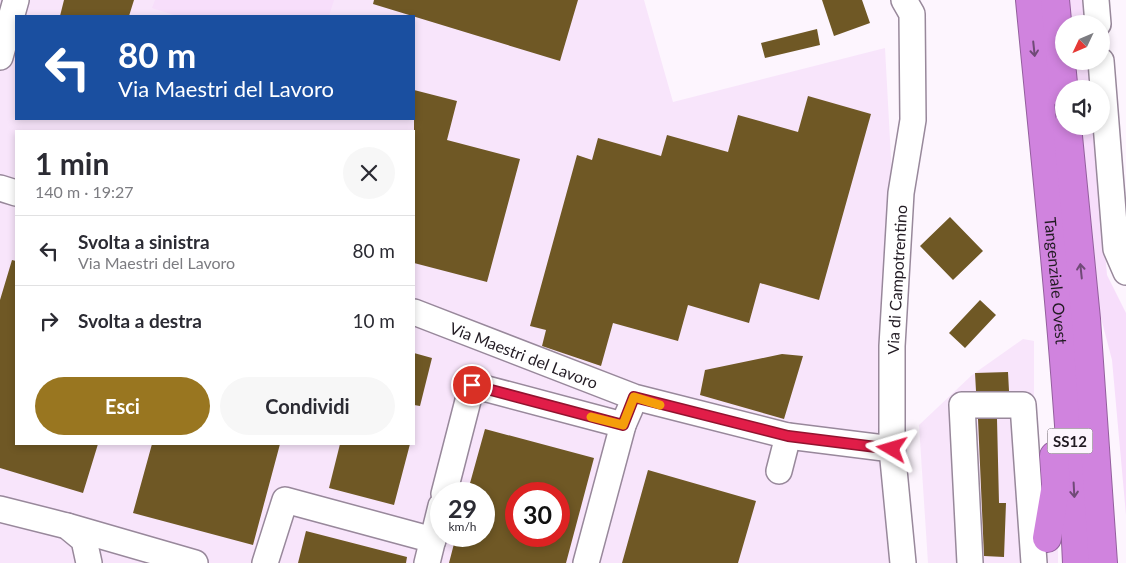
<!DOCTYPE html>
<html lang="it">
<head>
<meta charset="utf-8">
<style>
	:root { --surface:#fff; --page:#f7f7f7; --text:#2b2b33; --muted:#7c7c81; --line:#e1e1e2; --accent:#997620 }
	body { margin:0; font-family:Lato,sans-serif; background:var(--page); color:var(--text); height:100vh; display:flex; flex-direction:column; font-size:19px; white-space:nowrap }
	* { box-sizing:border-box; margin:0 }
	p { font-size:16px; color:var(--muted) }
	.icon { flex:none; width:28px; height:28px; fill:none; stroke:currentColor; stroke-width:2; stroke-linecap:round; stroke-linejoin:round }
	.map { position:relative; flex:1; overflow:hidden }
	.panel { position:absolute; left:15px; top:130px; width:400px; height:315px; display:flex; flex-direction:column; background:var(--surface); border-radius:0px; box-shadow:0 2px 8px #0003 }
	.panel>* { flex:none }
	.hud { position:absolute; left:15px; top:15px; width:400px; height:105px; border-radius:0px; box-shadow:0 2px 8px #0003; background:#1a4fa0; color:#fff; overflow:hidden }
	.needle { width:32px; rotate:226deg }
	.buttons { position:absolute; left:1055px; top:15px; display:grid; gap:10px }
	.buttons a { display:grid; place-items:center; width:55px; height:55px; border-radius:50%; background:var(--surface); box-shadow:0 2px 8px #0003; font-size:25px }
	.speed { position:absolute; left:430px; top:482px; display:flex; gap:10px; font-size:25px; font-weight:700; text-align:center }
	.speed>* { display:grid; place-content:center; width:65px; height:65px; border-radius:50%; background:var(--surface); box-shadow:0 2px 8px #0003; line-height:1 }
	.speed small { font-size:12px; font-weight:400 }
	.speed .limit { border:8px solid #d22; background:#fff; color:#111 }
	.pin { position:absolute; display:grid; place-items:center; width:42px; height:42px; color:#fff; margin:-21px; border:2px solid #fff; border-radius:50%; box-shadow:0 1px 5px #0007 }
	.me { position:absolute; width:55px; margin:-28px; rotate:277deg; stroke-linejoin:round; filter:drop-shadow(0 0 4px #0008) }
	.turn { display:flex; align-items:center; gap:18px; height:105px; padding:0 20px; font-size:22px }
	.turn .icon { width:65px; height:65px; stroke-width:2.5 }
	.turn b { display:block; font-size:35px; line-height:42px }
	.round { display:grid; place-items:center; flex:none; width:52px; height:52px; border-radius:26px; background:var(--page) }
	.headline { display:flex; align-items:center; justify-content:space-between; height:85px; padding:0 20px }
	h1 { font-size:30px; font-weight:700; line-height:38px }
	.action { display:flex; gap:10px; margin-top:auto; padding:10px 20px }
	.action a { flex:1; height:58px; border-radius:30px; background:var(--accent); color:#fff; font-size:20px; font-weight:700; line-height:58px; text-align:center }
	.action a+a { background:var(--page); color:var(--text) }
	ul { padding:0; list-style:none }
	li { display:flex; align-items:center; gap:15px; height:70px; padding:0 20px; border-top:1px solid var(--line) }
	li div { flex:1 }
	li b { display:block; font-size:19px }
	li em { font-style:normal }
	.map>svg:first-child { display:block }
</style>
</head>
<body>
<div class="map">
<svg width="1126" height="563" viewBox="0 0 1126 563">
	<rect width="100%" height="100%" fill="#fdf5fe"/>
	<path fill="#f8e5fb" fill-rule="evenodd" d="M 0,0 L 644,0 L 673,102 L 885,48 L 913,563 L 0,563 ZM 16,16 L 414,16 L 414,119 L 16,119 ZM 16,131 L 414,131 L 414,444 L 16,444 ZM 441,494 L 484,494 L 484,536 L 441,536 ZM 516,494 L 559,494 L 559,536 L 516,536 Z
		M 1023,339 L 1034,341 L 1034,521 L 1058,539 L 1058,563 L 928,563 L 919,425 L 972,375 Z"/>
	<path fill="#f7defb" d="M 155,0 L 334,0 L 329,16 L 177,16 L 152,8 Z
		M 1069,0 L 1083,0 L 1085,24 L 1071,24 Z
		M 1074,61 L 1088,61 L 1091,89 L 1077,89 Z
		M 1080,126 L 1094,126 L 1107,275 L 1126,313 L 1126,515 L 1112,360 L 1095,295 Z"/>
	<path fill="#6f5825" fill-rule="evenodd" d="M 64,0 L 134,0 L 129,16 L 60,16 Z
		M 374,0 L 578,0 L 560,61 L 373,4 Z
		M 822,0 L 862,0 L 870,23 L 834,36 Z
		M 817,29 L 820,45 L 765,58 L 761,43 Z
		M 414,90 L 457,101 L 447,140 L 520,159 L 487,282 L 414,263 Z
		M 808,96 L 871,114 L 819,300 L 760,283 L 749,323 L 688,305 L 678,341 L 613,323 L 601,366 L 542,346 L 546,330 L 530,326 L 577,155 L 592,160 L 598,138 L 661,156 L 667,135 L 728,152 L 738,115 L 798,132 Z
		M 950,217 L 983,251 L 953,280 L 920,246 Z
		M 12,260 L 16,261 L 16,444 L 98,444 L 83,493 L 0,468 L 0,300 Z
		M 980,300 L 996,315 L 965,348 L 949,333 Z
		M 414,353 L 432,358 L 420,406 L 414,405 Z
		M 782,354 L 803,356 L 784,419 L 700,395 L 705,370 Z
		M 1008,372 L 1009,391 L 976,391 L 975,373 Z
		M 978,419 L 997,419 L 999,503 L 1006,503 L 1004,557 L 984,556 Z
		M 485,429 L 594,458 L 566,563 L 449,563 L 456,536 L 484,536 L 484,494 L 467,494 ZM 516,494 L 559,494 L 559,536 L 516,536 Z
		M 152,444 L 280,444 L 253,545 L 133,513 Z
		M 340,444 L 410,444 L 394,505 L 329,488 Z
		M 648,470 L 756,501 L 738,563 L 622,563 Z
		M 306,531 L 407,557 L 406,563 L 298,563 Z"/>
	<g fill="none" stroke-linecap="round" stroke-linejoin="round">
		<g stroke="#98889b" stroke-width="28">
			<g id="minor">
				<path d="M 1096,0 L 1098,24"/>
				<path d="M 0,57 L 16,0"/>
				<path d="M 1101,61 L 1116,249 L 1126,272"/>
				<path d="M 0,188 L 16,193"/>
				<path id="s1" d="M 414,312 L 634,397 L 788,436 L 892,449"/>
				<path d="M 779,471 L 788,436"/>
				<path d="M 444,494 L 472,385 L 623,425"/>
				<path d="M 0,509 L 67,526 L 84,540 L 89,563"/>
				<path d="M 67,526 L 195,563"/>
				<path d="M 265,563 L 285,500 L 433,540"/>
				<path d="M 427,563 L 441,506"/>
				<path d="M 586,563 L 623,425 L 630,409"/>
				<path id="s2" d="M 903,563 L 892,449 L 892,346 L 901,193 L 913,120 L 912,14 L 904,0"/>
				<path d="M 970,563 L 962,405 L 1023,405 L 1034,563"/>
			</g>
		</g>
		<g stroke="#935f9d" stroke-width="30">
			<g id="highway">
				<path id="s3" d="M 1030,0 C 1048,187 1069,375 1077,563"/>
				<path d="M 1055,0 L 1064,94"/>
				<path d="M 1067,126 L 1086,319 L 1103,563"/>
				<path d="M 1047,538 L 1056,485 L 1054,456"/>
			</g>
		</g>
		<use href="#minor" stroke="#fff" stroke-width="25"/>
		<use href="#highway" stroke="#d083de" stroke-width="28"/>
	</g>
	<defs><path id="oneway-shaft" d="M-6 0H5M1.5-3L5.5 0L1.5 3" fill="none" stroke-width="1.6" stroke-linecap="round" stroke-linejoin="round" transform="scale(1.25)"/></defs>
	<g stroke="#704a77">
		<use href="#oneway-shaft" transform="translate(1034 49) rotate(84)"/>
		<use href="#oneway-shaft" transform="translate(1081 271) rotate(-96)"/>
		<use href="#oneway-shaft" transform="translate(1074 490) rotate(87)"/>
	</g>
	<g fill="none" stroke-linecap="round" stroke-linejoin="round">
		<g stroke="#92132f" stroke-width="12">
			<path id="route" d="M 472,385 L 623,425 L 634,397 L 788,436 L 892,449"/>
		</g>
		<use href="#route" stroke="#e11d48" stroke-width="9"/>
		<path stroke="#f59e0b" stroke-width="9" d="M 591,417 L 623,425 L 634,397 L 660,405"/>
	</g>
	<g text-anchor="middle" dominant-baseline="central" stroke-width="5" stroke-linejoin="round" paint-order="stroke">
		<rect fill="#fdf5fe" stroke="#645c65" stroke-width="1" x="1047.5" y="428.5" width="45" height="25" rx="4"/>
		<g font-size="15" font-weight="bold" fill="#221b23">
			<text x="1070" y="441">SS12</text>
		</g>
		<g font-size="16" fill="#221b23" stroke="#fdf5fe">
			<text stroke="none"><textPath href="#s2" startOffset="284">Via di Campotrentino</textPath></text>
			<text stroke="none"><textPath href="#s3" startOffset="282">Tangenziale Ovest</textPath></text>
			<text stroke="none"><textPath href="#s1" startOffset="118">Via Maestri del Lavoro</textPath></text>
		</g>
	</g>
</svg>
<div class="buttons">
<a><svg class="needle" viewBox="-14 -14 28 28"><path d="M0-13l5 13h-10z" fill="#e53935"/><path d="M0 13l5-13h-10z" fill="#7c7c81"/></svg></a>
<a><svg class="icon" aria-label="sound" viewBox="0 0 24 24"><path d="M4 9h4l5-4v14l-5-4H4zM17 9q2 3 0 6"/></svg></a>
</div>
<div class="speed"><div>29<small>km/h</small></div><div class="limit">30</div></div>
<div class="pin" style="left:472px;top:385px;background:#d93025"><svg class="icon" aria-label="arrive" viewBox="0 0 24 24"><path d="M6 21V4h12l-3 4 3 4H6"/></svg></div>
<svg class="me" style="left:892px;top:449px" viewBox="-20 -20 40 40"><path d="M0-17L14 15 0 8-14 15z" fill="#e11d48" stroke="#fff" stroke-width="4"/></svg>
<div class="hud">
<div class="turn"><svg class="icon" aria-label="left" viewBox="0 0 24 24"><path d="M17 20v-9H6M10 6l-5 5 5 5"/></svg><div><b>80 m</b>Via Maestri del Lavoro</div></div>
</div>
<section class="panel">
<div class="headline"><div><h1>1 min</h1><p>140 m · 19:27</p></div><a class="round"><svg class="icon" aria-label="close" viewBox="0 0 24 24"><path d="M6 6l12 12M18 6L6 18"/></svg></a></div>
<ul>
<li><svg class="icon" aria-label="left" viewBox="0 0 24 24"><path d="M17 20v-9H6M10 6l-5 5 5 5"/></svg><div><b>Svolta a sinistra</b><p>Via Maestri del Lavoro</p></div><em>80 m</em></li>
<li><svg class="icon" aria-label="right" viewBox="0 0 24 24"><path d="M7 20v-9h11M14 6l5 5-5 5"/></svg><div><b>Svolta a destra</b></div><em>10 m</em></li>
</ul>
<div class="action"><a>Esci</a><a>Condividi</a></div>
</section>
</div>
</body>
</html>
